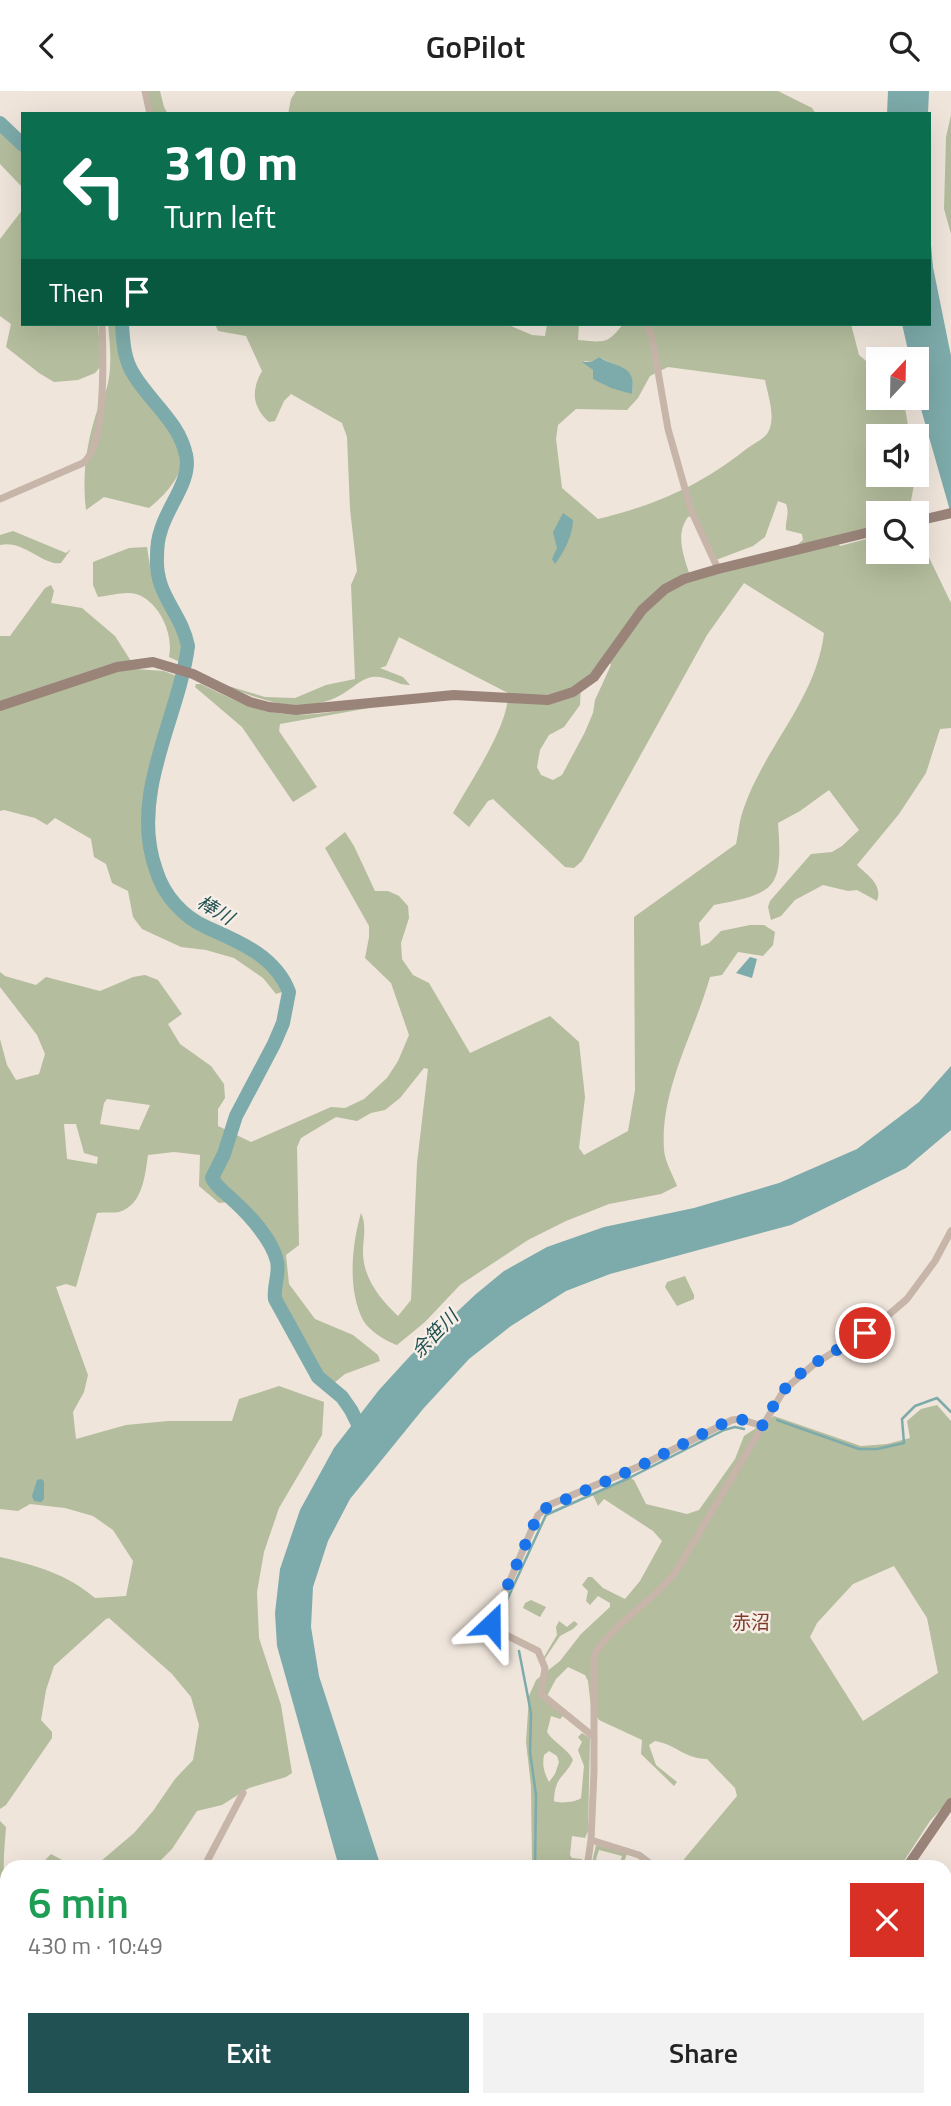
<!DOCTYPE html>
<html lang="en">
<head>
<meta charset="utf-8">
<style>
	:root { --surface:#fff; --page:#f2f2f2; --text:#222; --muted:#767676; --accent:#215152 }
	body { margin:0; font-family:"Titillium Web","Noto Sans JP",sans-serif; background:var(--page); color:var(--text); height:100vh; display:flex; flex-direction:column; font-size:26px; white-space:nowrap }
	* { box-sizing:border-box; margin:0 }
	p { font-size:23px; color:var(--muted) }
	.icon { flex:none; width:38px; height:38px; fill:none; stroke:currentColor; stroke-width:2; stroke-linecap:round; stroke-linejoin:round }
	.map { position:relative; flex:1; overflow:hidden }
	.sheet { position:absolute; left:0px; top:1769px; width:952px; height:247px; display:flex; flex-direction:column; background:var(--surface); border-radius:21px 21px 0 0; box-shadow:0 7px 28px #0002 }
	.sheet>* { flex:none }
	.banner { position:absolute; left:21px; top:21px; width:910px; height:214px; border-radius:0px; box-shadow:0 7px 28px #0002; background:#0b6e4f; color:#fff; overflow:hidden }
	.needle { width:46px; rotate:22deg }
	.buttons { position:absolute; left:866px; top:256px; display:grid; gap:14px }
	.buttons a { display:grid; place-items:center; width:63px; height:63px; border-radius:0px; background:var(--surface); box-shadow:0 7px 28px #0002; font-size:35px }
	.pin { position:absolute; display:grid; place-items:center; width:60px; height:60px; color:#fff; margin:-30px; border:4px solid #fff; border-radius:50%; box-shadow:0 2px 7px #0007 }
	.me { position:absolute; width:77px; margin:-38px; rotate:23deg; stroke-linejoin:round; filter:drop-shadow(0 0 5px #0008) }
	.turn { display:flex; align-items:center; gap:24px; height:147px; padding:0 28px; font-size:32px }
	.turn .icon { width:91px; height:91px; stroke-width:2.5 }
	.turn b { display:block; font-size:49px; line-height:60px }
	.then { display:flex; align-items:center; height:66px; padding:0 28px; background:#0003; gap:14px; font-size:26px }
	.round { display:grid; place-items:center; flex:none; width:74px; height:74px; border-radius:0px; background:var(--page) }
	.headline { display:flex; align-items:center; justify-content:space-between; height:119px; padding:0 28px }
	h1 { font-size:42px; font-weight:600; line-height:52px; color:#1e9e55 }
	.button { display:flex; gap:14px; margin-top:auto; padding:14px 28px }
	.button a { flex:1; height:80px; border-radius:0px; background:var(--accent); color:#fff; font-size:28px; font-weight:600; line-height:80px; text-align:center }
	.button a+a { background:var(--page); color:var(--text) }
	header { display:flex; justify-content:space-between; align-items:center; height:91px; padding:0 28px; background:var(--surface); font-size:32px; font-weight:600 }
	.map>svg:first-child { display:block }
</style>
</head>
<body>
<header><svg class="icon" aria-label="back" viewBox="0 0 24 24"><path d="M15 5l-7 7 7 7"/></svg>GoPilot<svg class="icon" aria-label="search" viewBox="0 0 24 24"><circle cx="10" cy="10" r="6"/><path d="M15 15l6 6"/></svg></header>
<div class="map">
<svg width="951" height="2015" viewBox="0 0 951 2015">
	<rect width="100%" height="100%" fill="#efe5db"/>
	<path fill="#b4bd9d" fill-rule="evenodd" d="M 146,0 L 160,0 L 164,16 L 168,23 L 151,23 Z
		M 296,0 L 778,0 L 812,17 L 816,23 L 288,23 L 291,8 Z
		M 951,24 L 951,143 L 944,118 L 946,46 Z
		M 0,27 L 23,48 L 23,97 L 0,73 Z
		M 23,118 L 23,233 L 98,233 L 101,275 L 95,282 L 78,289 L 54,291 L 39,282 L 6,256 L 11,233 L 0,225 L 0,148 Z
		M 108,233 L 120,233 C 120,249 121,266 128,281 C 145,316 201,346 175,389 C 167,401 160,408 149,417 L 104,406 L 86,419 C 82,386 86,355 96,323 C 100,313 106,303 108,292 C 112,273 110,253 108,233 Z
		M 215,233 L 506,233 L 532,244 L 545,245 L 547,233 L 579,233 L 578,249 C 604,251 607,254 623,233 L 851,233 L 859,264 L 878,280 L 878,306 L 903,306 L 910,345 L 878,345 L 878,383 L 916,383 L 910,415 L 907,422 L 878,422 L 878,435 L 835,447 L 840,455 L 878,445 L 878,460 L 917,460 L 917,445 L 923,454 L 951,512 L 951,637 L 940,638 L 926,682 L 899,723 L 857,774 C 867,784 883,793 877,810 L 857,799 L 848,800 L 823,794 L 795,809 L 781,825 L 771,829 L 768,816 L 770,810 L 811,763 L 832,761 L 842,755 L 859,739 L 829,699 L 800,720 L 778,732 C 783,798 776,802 714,814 L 699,832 L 701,855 L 709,852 L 721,840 L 750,834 L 764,834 L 775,841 L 773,854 L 763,865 L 738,861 L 722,884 L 710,886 C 694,943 660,998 664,1059 C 665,1071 673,1084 677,1095 L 661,1103 L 609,1113 L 566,1130 L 528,1149 L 460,1194 L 425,1231 L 397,1254 C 386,1250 369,1240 363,1229 C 347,1198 352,1153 361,1122 C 367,1134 363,1148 363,1161 C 363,1187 380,1208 398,1225 L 411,1209 L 417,1072 L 428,978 L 424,977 L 400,1007 L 385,1019 L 371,1022 L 357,1030 L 336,1026 L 301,1047 L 297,1056 L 299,1154 L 286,1164 L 289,1193 L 315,1228 L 353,1244 L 378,1264 L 380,1270 L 345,1283 L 334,1292 L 318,1277 L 279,1207 L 280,1169 L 273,1153 L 244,1115 L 229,1111 L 219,1112 L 199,1095 L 200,1064 L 174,1061 L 148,1064 C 145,1084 143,1114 119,1121 C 113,1122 104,1121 97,1122 L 76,1196 L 66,1193 L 56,1196 L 88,1284 L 84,1301 L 73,1321 L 76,1348 L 126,1334 L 168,1330 L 232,1330 L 239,1308 L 279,1295 L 324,1311 L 322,1344 L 279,1417 L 264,1461 L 257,1501 L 259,1547 L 281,1614 L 292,1682 L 286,1686 L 249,1697 L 222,1714 L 197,1720 L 172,1758 L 154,1776 L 94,1776 L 134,1742 L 153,1720 L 175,1688 L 193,1669 L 199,1634 L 191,1606 L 172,1583 L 109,1527 L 106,1528 L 54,1575 L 46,1599 L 41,1629 L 52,1641 L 52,1647 L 6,1714 L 0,1718 L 0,1466 C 35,1474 67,1483 95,1507 L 126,1505 L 133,1470 L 113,1439 L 93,1425 L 65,1417 L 30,1413 L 18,1420 L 0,1418 L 0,948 L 7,974 L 16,989 L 39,983 L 45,963 L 37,944 L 0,896 L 0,881 L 5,885 L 36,894 L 46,886 L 100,900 L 133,886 L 145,884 L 158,889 L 182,923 L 168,933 L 180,953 L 211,975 L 224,993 L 225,1007 L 218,1018 L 218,1035 L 251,1051 L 331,1016 L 345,1017 L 364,1008 L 387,987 L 398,970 L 409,944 L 391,892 L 365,867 L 369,846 L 369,835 L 325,757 L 345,741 L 354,755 L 375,800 L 388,800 L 399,805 L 408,815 L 409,827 L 401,852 L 402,868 L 413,884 L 429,892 L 470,962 L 550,925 L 579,951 L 585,1006 L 579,1057 L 584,1064 L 628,1040 L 635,999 L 634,826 L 736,753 C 738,744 739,734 741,726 C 760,660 816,611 824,542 L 744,492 L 707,544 L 582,770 L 574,777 L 565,776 L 493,708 L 488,710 L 469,736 L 453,722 C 470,691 509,635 508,602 L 399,546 L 386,575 L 380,577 L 403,586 L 410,594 C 396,595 384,582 368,587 C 357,591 347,602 335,607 C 298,623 259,609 225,594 L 265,606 L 295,607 L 326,594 L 355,588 L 351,494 L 357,480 L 350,418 L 347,346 L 342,332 L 291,303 L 284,310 L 275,330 L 269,331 C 252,316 251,299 262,280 L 246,245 L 218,240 ZM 599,266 L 628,281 L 633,294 L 632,303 L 594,288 L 593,279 L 584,270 L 591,271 ZM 668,276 L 765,289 C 768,305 777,328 767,343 C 762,349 751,354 745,359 C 698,396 655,414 598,428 L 562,397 L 556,348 L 558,334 L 576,318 L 627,319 L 638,307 L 650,285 ZM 778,410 L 786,413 C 790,423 785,429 786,439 L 802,443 L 803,449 L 787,463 L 691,488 C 685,468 674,445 688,426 L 694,424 L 716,469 L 753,455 L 765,446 ZM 606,567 L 611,574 L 595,609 L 593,622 L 585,641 L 562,684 L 553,689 L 541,684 L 537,676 L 540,659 L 549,644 L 564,636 L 580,614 L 581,592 ZM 107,1008 L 150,1014 L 139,1039 L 100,1033 L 104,1012 ZM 64,1033 L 76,1033 L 84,1062 L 98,1066 L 97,1073 L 67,1068 Z
		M 13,440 L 66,462 L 71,458 L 61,472 C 43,475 23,448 0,454 L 0,444 Z
		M 147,456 C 149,471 152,486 156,500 C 166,528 189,537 180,571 L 169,566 C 174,543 159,510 136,503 C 125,500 109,505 98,506 L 93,494 L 93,471 L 129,457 Z
		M 51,494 L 54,500 L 51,512 L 82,517 L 115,545 L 136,578 L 164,580 L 184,588 L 160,684 L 156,715 L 154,751 L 166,794 L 197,828 L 217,843 L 250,861 L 273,879 L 285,900 L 276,903 L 263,887 L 234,867 L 206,859 L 181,856 L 142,838 L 133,826 L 128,800 L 112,792 L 106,773 L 94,766 L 91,748 L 55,727 L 47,734 L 35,727 L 4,719 L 0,720 L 0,545 L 10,545 L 45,497 Z
		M 196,593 L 201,593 C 241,613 269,627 315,623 C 332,622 352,615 369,617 L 280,633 L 279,640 L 317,696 L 293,711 L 242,636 L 195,596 Z
		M 685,1185 L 694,1204 L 694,1208 L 677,1215 L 665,1196 L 667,1191 Z
		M 937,1314 L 951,1330 L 951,1707 L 930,1730 L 900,1776 L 660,1776 L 660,1770 L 673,1774 L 680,1773 L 737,1705 L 735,1697 L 707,1668 C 685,1668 675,1653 655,1650 L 649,1654 L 656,1674 L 677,1691 L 674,1695 L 641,1663 L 642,1649 L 599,1629 L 591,1616 L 588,1590 L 585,1584 L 568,1576 L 556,1588 L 547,1605 L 563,1625 L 560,1628 L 551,1625 L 547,1641 C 554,1652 568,1658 573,1669 C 564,1688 555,1684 554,1710 C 559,1713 577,1711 581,1707 L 584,1675 L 578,1659 L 582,1651 L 578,1646 L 582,1642 L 590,1647 L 588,1740 L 585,1747 L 572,1745 L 570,1764 L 572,1767 L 582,1768 L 583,1776 L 532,1776 L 531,1695 L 526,1651 L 529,1605 L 536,1589 L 560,1570 L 581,1543 L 610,1516 L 610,1512 L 598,1505 L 590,1514 L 586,1510 L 588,1500 L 582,1494 L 588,1486 L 592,1486 L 603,1497 L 625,1508 L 640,1490 L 662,1450 L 653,1440 L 604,1408 L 598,1415 L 593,1404 L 630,1387 L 634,1389 L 646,1413 L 687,1423 L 699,1419 L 735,1368 L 744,1345 L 774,1325 L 861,1355 L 887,1353 L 910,1347 L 907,1330 L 921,1318 ZM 894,1475 L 927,1527 L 938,1582 L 863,1630 L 810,1546 L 817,1532 L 853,1493 ZM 549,1660 L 557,1665 L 559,1671 L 555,1683 L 549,1691 C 544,1681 542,1675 544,1664 Z
		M 531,1509 L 546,1516 L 540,1526 L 523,1517 L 525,1512 Z
		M 559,1530 L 567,1536 L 574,1530 L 578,1533 L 573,1538 L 560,1545 L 544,1569 L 544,1566 L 557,1544 L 556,1536 Z
		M 0,1730 L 6,1736 C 5,1752 3,1767 4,1783 L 0,1788 Z
		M 596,1754 L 627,1763 L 622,1776 L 619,1776 L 622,1765 L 599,1759 L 596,1768 L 598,1770 L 597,1776 L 591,1776 Z
		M 51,1763 L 75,1776 L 38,1776 Z
		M 951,1784 L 951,1851 L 945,1865 L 945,1787 Z
		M 0,1851 L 7,1858 L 7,1947 L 0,1959 Z
		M 945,1962 L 951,1967 L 951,2015 L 815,2015 L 818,2009 L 945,2009 Z
		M 463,2009 L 515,2009 L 510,2015 L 459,2015 Z
		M 601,2009 L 649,2009 L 638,2015 L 596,2015 Z
		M 655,2009 L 765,2009 L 779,2015 L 654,2015 Z"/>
	<path fill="#7daaaa" d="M 888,0 L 929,0 L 928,23 L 887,23 Z
		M 929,132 L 933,176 L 951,265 L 951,423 L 917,304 L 917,268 L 910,268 L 902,233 L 929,233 Z
		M 599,266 C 617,278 637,272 632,303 L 611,297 L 593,288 L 593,279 L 582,271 L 591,271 Z
		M 563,422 L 573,429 C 573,444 564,461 555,473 L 552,468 L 557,457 L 553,441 Z
		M 750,866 L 757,868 L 752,887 L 736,882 Z
		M 951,975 L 951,1039 L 906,1077 L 791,1134 L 610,1183 L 566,1200 L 511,1235 L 469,1268 L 423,1318 L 350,1408 L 328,1450 L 313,1496 L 311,1536 L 319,1585 L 381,1776 L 339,1776 L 277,1555 L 275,1522 L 280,1478 L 300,1419 L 334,1357 L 379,1299 L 411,1264 L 476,1203 L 504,1180 L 547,1156 L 604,1136 L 694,1117 L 779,1092 L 857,1058 L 919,1011 Z
		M 41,1388 L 44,1390 L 44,1408 L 41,1411 L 34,1410 L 32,1405 L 37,1389 Z
		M 394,2009 L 440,2009 L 439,2015 L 393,2015 Z"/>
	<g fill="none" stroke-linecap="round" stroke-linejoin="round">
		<path stroke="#7daaaa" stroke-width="2.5" d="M 777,1329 L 859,1358 L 877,1358 L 904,1352 L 902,1328 L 915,1315 L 937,1307 L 951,1321
			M 504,1538 L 496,1533 L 546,1424 L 631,1386 L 724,1339 L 735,1336 L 744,1338
			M 519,1560 L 531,1622 L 530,1661 L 536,1704 L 535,1776"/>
		<path stroke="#7daaaa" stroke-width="14" d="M 0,32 L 23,54
			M 122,233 C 123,250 124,269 134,284 C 151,312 179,331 186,364 C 192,389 167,416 161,439 C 158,447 157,458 157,466 C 155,505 181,520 188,555 C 178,630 129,703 156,779 C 164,805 183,826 208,837 C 240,851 276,866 289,901 L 283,932 L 274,953 L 236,1025 L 224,1063 L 212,1087 C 217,1097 227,1103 235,1111 C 250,1125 272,1149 277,1170 C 280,1183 273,1195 275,1208 L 318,1286 L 342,1306 L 351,1319 L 363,1343"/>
		<path stroke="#c6b5a8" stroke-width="7" d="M 145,0 L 150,23
			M 647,233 L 652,246 L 668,338 L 691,419 L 718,478
			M 0,408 L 83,372 C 107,354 103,261 102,233
			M 594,1646 L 541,1603 L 545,1577 L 538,1560 L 490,1536 L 538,1424 L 549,1414 L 640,1375 L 732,1329 L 740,1328 L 762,1335
			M 591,1749 L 639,1764 L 655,1776
			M 204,1776 L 243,1702
			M 587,1776 L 591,1749 L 594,1680 L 594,1564 C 616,1530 653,1511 677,1479 L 784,1299 L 813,1274 L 878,1233 L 907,1208 L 935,1170 L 951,1140
			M 72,2015 L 75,2009
			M 515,2015 L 520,2009"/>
		<path stroke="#9a847a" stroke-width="10" d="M 917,430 L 951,422
			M 0,615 L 117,576 L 153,571 L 193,583 L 250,611 L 269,616 L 296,619 L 454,604 L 548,609 L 573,601 L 594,586 L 642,519 L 665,498 L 684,488 L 718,478 L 878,439
			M 907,1776 L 951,1712
			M 649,2015 L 660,2009"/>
	</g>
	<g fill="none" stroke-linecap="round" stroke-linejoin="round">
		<path stroke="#1a73e8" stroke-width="12" stroke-dasharray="0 21.6" d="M 491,1533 L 538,1424 L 544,1418 L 640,1375 L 724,1332 L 740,1328 L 762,1335 C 771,1319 779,1303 792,1290 C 813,1270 841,1258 865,1242"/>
	</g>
	<g text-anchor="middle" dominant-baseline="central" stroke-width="5" stroke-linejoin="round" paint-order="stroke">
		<g font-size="19" font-style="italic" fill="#215152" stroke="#f7efe7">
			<text transform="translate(216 818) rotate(31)">棒川</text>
			<text transform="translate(434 1242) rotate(-46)">余笹川</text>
		</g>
		<g font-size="19" fill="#7c3828" stroke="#f7efe7">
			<text x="751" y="1530">赤沼</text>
		</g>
	</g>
</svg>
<div class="buttons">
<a><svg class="needle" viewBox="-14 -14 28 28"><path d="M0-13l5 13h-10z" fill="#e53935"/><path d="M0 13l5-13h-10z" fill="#767676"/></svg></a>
<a><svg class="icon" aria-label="sound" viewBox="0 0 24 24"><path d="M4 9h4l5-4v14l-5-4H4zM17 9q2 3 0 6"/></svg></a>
<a><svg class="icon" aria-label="search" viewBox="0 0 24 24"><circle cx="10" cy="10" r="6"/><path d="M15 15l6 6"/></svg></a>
</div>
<div class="pin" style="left:865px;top:1242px;background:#d93025"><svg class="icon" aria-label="arrive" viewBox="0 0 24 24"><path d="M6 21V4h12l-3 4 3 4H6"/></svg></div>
<svg class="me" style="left:491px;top:1533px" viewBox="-20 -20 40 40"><path d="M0-17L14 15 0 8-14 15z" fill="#1a73e8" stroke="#fff" stroke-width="4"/></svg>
<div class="banner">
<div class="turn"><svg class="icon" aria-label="left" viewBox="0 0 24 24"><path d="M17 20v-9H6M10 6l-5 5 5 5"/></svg><div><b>310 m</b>Turn left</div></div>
<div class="then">Then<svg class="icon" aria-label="arrive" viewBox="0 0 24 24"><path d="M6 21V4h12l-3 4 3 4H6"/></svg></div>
</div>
<section class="sheet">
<div class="headline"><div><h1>6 min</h1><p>430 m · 10:49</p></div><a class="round" style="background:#d93025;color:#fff"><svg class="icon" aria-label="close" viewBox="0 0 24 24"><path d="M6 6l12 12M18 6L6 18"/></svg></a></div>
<div class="button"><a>Exit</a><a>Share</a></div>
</section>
</div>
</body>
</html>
